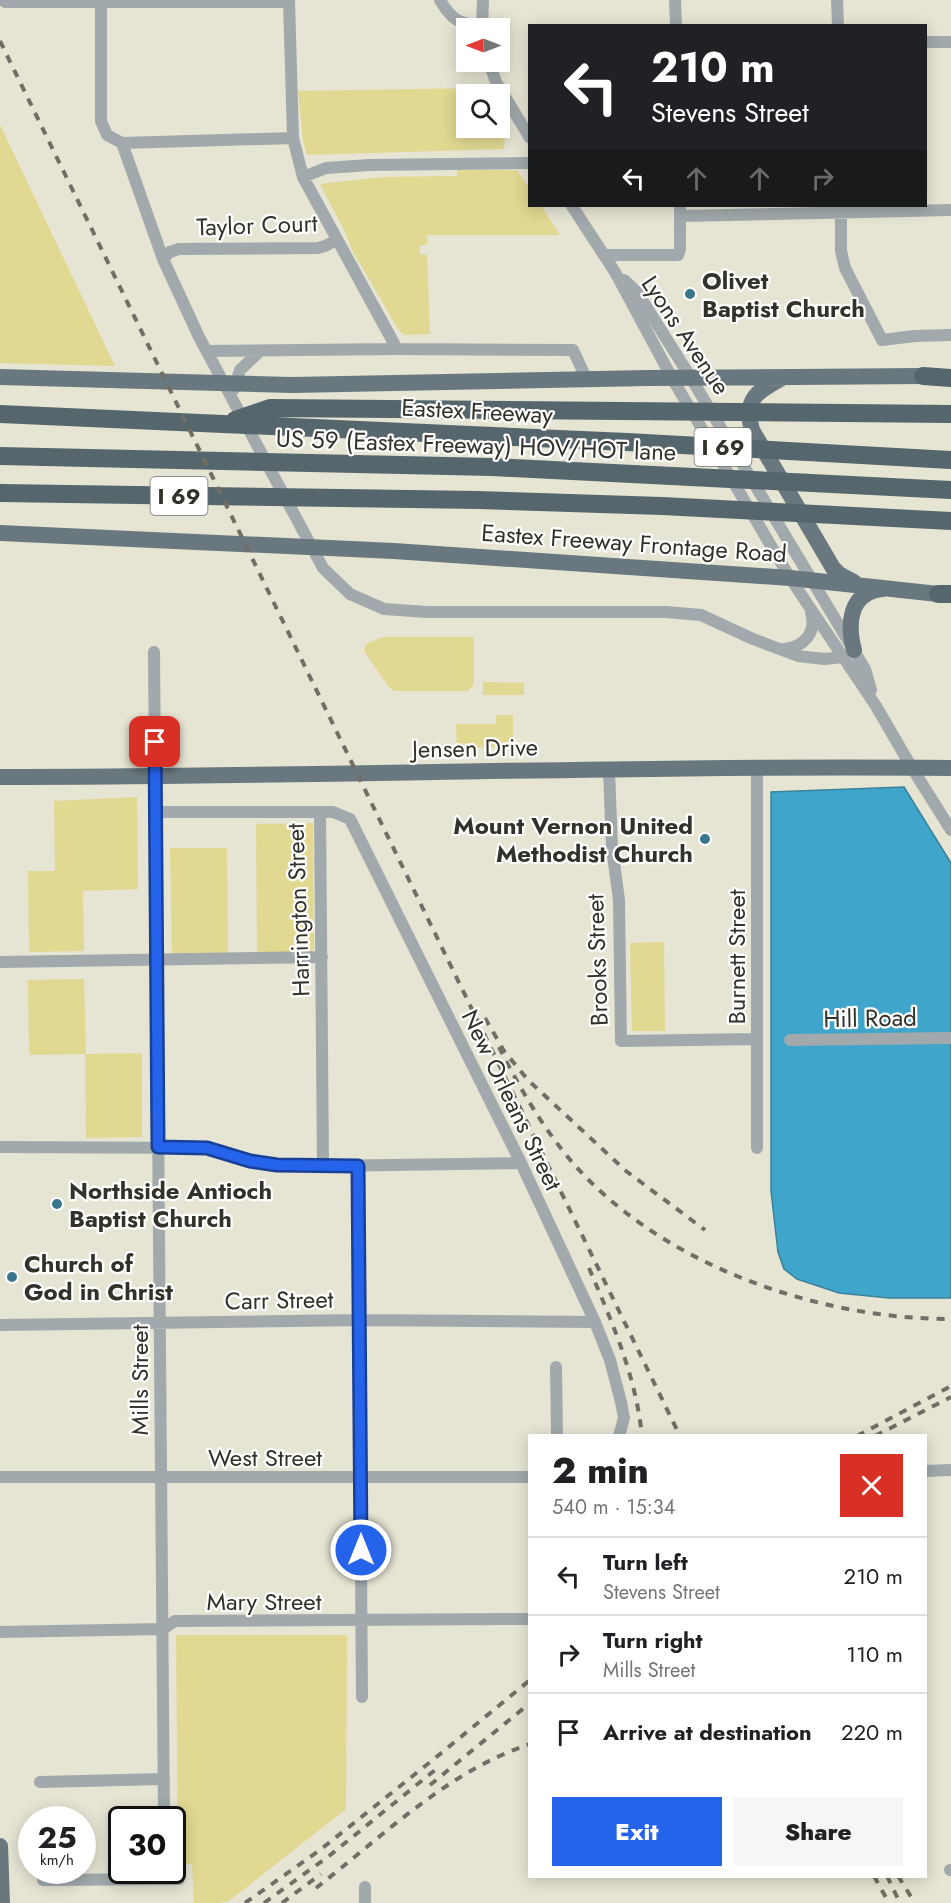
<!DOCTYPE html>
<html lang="en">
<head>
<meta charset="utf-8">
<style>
	:root { --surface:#fff; --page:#f6f6f6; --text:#202124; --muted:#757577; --line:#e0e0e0; --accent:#2563eb }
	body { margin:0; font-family:Jost,sans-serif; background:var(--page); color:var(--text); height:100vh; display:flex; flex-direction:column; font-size:22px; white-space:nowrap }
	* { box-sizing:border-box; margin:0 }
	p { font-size:20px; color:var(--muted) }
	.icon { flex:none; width:33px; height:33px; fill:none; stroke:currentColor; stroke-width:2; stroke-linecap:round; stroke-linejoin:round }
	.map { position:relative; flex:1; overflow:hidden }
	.sheet { position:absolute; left:528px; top:1434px; width:399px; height:444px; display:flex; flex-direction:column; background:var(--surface); border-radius:0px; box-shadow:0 3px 15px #0003 }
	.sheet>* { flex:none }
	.guide { position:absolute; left:528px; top:24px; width:399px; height:183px; border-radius:0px; box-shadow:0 3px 15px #0003; background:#202124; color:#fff; overflow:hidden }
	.needle { width:39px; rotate:270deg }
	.tools { position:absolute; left:456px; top:18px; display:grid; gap:12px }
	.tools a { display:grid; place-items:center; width:54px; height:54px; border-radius:0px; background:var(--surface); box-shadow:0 3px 15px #0003; font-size:30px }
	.speed { position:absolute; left:18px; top:1806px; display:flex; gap:12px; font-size:30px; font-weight:700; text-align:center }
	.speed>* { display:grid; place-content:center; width:78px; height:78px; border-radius:50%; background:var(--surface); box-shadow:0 3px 15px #0003; line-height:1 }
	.speed small { font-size:15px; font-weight:400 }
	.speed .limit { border:3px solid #111; border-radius:9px; background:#fff; color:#111 }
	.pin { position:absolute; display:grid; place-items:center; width:51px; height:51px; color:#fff; margin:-26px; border-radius:12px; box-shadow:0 3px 9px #0006 }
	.me { position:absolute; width:66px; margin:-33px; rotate:0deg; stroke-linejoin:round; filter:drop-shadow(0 0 4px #0008) }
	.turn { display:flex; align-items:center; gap:21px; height:126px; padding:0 24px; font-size:27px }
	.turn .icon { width:78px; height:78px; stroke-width:2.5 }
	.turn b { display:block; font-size:42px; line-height:51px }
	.lanes { display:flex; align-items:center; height:57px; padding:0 24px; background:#0003; justify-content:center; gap:30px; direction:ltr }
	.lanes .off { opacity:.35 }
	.round { display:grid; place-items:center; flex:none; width:63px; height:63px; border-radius:0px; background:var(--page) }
	.overview { display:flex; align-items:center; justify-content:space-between; height:102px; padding:0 24px }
	h1 { font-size:36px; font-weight:800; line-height:45px }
	.button { display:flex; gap:12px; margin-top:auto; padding:12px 24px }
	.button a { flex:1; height:69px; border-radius:0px; background:var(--accent); color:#fff; font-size:24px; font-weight:800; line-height:69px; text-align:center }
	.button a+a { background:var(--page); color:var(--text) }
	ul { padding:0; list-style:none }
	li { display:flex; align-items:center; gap:18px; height:78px; padding:0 24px; border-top:2px solid var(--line) }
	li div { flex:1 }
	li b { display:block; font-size:22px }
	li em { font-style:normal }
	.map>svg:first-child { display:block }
</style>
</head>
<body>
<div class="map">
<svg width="951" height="1903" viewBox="0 0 951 1903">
	<rect width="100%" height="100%" fill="#e6e4d3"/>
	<path fill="#e1d891" d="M 477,88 L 481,94 L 466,94 L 466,128 L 500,128 L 500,125 L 505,138 L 504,149 L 307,155 L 303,142 L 298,91 Z
		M 0,125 L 115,366 L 0,363 Z
		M 457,170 L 517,170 L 529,188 L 530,206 L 541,206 L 560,235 L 427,235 L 427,245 L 420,245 L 420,254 L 427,255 L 430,334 L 404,335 L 398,329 L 352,250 L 345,232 L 320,184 L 383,177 L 457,176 Z
		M 383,637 L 474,637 L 474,684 L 468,691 L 394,691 L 388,686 L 364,651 L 366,644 Z
		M 483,682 L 524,683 L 524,695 L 483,695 Z
		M 496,715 L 513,715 L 513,747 L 457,748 L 456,724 L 496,724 Z
		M 137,797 L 138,889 L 83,891 L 84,951 L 29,952 L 28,871 L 55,871 L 54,801 Z
		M 313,823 L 314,949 L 309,953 L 257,953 L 256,824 Z
		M 170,848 L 227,848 L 228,954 L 172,955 Z
		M 664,942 L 665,1031 L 632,1031 L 630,943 Z
		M 84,979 L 86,1054 L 142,1053 L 142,1137 L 86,1138 L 85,1054 L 29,1055 L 28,980 Z
		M 176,1635 L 347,1635 L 346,1809 L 229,1901 L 220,1903 L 194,1903 L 192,1864 L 178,1864 Z"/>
	<path fill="#3fa5cb" stroke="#3b829b" stroke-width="1.5" d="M 904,787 L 951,863 L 951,1298 L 889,1298 L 839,1293 L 797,1279 L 784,1269 L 778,1252 L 771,1191 L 771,792 Z"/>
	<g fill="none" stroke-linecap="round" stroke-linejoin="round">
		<path stroke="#a1a9ac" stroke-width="12" d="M 101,0 L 101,121 L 107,135 L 122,143
			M 289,0 L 293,138 L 303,177 L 397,349
			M 440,0 C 451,19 459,25 482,25
			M 675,0 L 676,26
			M 837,0 L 838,26
			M 5,2 L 289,2
			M 482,28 L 483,0
			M 926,42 L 951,42
			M 489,62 L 496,82 L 530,138
			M 122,143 L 163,259 L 199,337 L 323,568 L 350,594 L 384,609 L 427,612 L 666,612 L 701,615 L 753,639 L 798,656 L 824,659 L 844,657
			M 122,143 L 293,138
			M 303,177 L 326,168 L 369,165 L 530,163
			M 572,206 L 615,272 L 672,378 L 790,578 L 876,706 L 912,768 L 951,830
			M 841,206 L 841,251 L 845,268 L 882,340 L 915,336 L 951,335
			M 680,216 L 951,210
			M 604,255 L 678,255 L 680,249 L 680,206
			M 163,259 L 170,252 L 179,249 L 318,248 L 325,246 L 337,240
			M 624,280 L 637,292 L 691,378 L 865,669 L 871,690
			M 208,351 L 397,349 L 573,350 L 587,380
			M 234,389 L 240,370 L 260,351
			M 784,649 C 804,647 817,633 811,612
			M 154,652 L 164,1820
			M 757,766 L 757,1148
			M 609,770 L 612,848 L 619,900 L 621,1041 L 757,1039
			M 156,812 L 333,812 L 350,819 L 521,1163 L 595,1322 L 610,1360 L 621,1402 L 624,1418 L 619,1436
			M 320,812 L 323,1166
			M 0,962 L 322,957
			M 790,1040 L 951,1038
			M 0,1147 L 207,1148 L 250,1161 L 277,1165 L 323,1166 L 521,1163
			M 358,1166 L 362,1697
			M 0,1325 L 359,1320 L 595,1322
			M 556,1367 L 557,1436
			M 926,1471 L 951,1470
			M 0,1477 L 530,1477
			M 0,1632 L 163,1629 L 175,1621 L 530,1619
			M 40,1782 L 164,1779
			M 950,1870 L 951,1870
			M 43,1880 L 179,1879
			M 365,1887 L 365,1903"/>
		<path stroke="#69777e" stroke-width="16" d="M 0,377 L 292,385 L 648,378 L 923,376
			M 784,377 C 758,391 743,398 752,430 L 833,568 L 839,574 L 854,582
			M 0,533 L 394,551 L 790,578 L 938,594
			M 854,650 C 847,624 849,592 883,589
			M 0,777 C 317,777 634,765 951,768
			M 0,1846 L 2,1903"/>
		<path stroke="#55666d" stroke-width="18" d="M 923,376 L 951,378
			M 0,414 L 627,442 L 951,460
			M 235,420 L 270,408 L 951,414
			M 0,456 L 492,467 L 951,490
			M 0,493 L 478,500 L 662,506 L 951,521
			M 938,594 L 951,594"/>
		<path stroke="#716f65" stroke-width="4" stroke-dasharray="8 8" stroke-linecap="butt" d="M 0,41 L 680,1436
			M 485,1018 L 504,1051 L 528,1080 L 626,1171 L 705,1230
			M 499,1047 C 519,1087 543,1128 572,1162 C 661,1265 817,1319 951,1319
			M 589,1268 C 612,1322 636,1376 642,1436
			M 857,1436 L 951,1386
			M 875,1436 L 951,1397
			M 430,1785 L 530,1703
			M 874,1876 L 889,1903
			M 887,1876 L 900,1903
			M 898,1876 L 915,1903
			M 316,1888 C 383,1836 448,1771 530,1744
			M 245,1903 L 320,1850 L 434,1759 L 530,1680
			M 264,1903 L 329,1856 L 435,1770
			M 282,1903 L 321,1874"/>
	</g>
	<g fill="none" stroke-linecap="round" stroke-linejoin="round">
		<g stroke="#184099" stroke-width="15">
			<path id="route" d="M 155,742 L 158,1147 L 207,1148 L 250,1161 L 277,1165 L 358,1166 L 361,1550"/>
		</g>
		<use href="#route" stroke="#2563eb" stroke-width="10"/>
	</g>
	<g fill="#39758d" stroke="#fff" stroke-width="2">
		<circle cx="690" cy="294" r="6"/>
		<circle cx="705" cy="839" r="6"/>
		<circle cx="57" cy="1204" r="6"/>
		<circle cx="12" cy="1277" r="6"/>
	</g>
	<g text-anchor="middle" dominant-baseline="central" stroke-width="4.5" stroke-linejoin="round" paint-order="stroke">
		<g fill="#fff" stroke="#706f6a" stroke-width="1.5">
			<rect x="694.5" y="428" width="57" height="38" rx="4.5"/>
			<rect x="150.5" y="477" width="57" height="38" rx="4.5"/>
		</g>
		<g font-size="22" font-weight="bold" fill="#32312a">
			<text x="723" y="447">I 69</text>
			<text x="179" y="496">I 69</text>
		</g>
		<g font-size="24" fill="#32312a" stroke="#fff">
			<text transform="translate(257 225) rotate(-2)">Taylor Court</text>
			<text transform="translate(686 335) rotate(56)">Lyons Avenue</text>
			<text transform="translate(477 411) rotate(3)">Eastex Freeway</text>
			<text transform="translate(476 445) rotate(2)">US 59 (Eastex Freeway) HOV/HOT lane</text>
			<text transform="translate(634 543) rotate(4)">Eastex Freeway Frontage Road</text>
			<text transform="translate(475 748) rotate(-1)">Jensen Drive</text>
			<text transform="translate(298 910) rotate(-92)">Harrington Street</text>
			<text transform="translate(736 957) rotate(-90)">Burnett Street</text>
			<text transform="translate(597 960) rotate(-92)">Brooks Street</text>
			<text transform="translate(870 1018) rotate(-1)">Hill Road</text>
			<text transform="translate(512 1100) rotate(64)">New Orleans Street</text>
			<text transform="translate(279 1300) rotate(-1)">Carr Street</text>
			<text transform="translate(139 1380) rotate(-90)">Mills Street</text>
			<text x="265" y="1457">West Street</text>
			<text x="264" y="1601">Mary Street</text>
		</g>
		<g font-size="24" font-weight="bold" fill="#32312a" stroke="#fff" text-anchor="start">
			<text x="702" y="280">Olivet<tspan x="702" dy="28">Baptist Church</tspan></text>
			<text x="693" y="825" text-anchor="end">Mount Vernon United<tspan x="693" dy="28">Methodist Church</tspan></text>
			<text x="69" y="1190">Northside Antioch<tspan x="69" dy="28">Baptist Church</tspan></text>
			<text x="24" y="1263">Church of<tspan x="24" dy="28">God in Christ</tspan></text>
		</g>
	</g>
</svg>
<div class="tools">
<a><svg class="needle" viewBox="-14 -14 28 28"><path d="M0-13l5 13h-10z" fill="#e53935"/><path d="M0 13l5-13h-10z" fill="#757577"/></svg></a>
<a><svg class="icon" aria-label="search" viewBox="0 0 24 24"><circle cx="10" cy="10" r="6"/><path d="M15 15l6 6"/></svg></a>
</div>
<div class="speed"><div>25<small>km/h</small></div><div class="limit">30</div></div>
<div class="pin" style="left:155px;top:742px;background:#d93025"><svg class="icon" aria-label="arrive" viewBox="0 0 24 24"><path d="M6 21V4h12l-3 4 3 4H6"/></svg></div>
<svg class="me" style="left:361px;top:1550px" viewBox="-20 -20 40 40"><circle r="17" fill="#2563eb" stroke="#fff" stroke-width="3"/><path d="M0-11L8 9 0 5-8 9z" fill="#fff"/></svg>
<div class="guide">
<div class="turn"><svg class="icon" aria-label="left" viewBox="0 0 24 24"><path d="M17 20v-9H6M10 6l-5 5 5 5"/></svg><div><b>210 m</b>Stevens Street</div></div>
<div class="lanes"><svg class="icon" aria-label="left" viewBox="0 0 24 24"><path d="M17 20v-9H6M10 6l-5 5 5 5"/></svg><svg class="icon off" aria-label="ahead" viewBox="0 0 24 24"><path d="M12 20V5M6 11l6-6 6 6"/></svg><svg class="icon off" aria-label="ahead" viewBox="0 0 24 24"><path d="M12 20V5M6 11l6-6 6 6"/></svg><svg class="icon off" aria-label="right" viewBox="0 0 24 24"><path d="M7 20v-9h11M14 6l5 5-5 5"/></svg></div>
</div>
<section class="sheet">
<div class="overview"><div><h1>2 min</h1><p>540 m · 15:34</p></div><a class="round" style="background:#d93025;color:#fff"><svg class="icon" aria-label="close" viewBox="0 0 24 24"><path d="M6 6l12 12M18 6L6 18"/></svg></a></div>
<ul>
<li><svg class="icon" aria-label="left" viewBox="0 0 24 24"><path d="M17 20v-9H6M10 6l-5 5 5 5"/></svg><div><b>Turn left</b><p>Stevens Street</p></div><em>210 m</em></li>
<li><svg class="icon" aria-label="right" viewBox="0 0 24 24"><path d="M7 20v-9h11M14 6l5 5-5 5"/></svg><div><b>Turn right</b><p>Mills Street</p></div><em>110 m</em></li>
<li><svg class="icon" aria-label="arrive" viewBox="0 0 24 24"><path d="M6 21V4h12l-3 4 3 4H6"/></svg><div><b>Arrive at destination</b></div><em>220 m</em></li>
</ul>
<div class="button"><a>Exit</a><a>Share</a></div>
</section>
</div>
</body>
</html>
